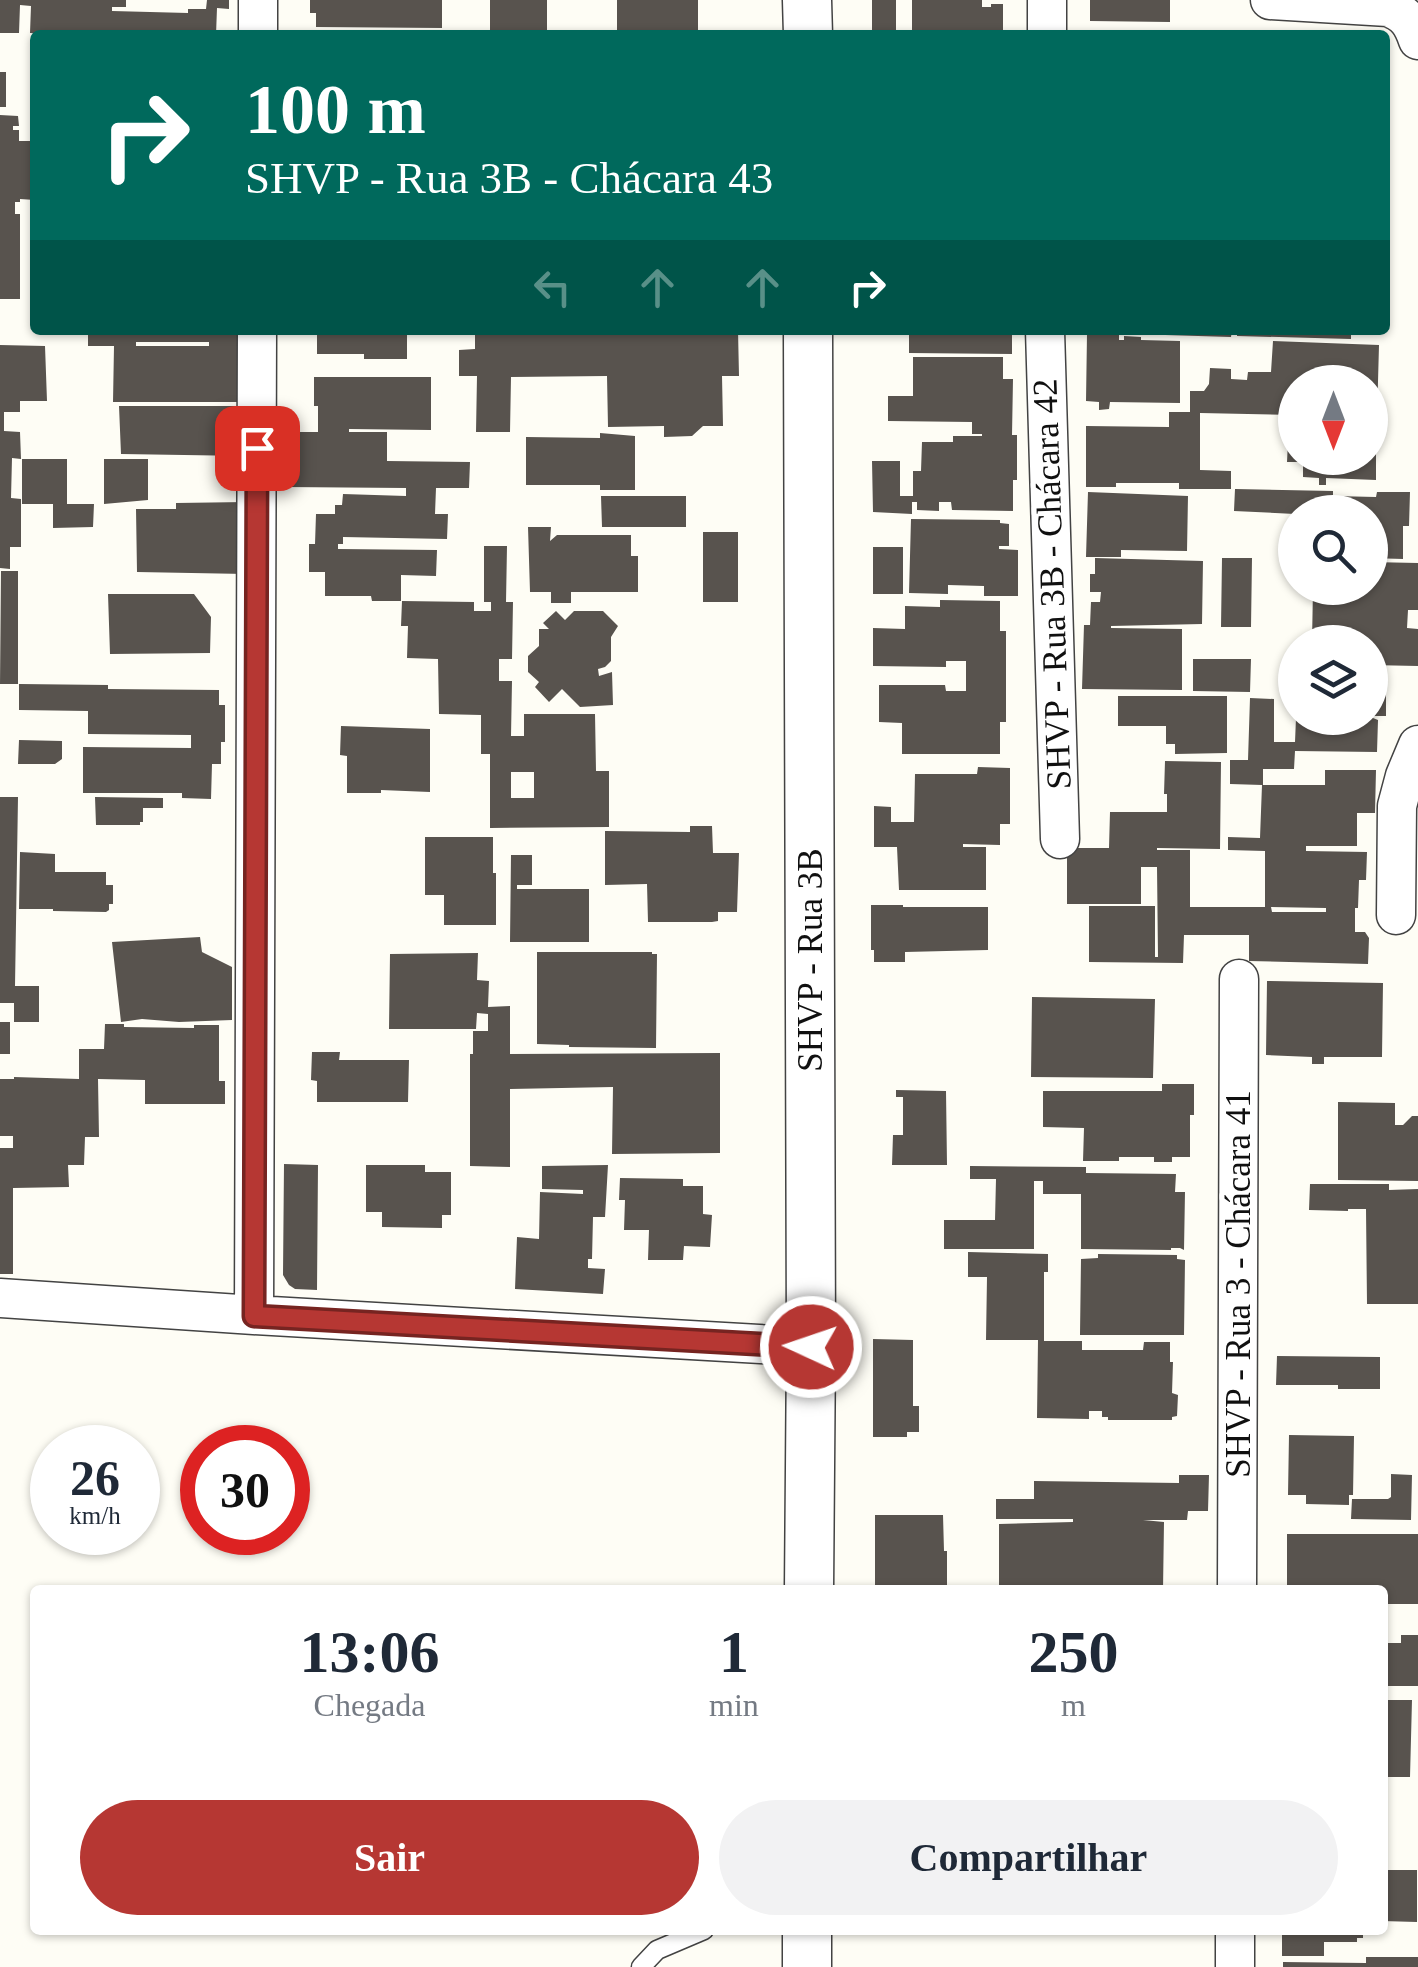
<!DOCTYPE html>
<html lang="pt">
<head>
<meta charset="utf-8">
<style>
	:root { --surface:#fff; --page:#f2f2f3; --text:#1f2937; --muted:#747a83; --accent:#b63733 }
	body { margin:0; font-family:"Times New Roman",serif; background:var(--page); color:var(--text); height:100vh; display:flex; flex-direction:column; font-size:38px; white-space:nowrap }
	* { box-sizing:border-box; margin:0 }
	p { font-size:32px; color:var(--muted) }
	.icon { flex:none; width:55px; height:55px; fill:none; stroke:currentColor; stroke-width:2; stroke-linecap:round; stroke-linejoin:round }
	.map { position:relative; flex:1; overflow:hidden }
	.panel { position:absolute; left:30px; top:1585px; width:1358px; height:350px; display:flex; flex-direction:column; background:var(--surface); border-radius:10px; box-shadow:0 2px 8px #0004 }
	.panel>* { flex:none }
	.top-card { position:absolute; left:30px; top:30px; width:1360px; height:305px; border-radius:10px; box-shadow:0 2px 8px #0004; background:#00695c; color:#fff; overflow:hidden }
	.needle { width:65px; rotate:180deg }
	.tools { position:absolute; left:1278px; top:365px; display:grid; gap:20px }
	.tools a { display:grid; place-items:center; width:110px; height:110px; border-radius:50%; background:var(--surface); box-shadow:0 2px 8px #0004; font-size:50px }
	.speed { position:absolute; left:30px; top:1425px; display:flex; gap:20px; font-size:50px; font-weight:700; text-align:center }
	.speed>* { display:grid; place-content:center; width:130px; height:130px; border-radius:50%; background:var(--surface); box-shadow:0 2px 8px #0004; line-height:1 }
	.speed small { font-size:25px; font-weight:400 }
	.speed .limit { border:15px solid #d22; background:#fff; color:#111 }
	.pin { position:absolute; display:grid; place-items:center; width:85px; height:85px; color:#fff; margin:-42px; border-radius:20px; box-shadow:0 5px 15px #0006 }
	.me { position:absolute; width:110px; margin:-55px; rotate:273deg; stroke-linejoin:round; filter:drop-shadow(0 0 8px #0008) }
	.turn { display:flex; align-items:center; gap:35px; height:210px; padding:0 50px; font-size:45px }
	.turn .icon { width:130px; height:130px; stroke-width:2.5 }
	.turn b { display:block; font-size:70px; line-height:85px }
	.lanes { display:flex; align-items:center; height:95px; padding:0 50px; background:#0003; justify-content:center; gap:50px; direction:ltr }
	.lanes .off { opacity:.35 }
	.eta { display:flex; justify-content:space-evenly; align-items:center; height:170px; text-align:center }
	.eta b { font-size:60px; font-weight:700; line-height:70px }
	.button { display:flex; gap:20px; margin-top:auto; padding:20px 50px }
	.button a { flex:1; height:115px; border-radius:60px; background:var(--accent); color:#fff; font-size:40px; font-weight:700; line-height:115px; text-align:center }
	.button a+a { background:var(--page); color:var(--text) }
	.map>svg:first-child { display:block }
</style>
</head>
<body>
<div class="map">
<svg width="1418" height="1967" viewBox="0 0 1418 1967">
	<rect width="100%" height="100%" fill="#fefdf5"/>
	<path fill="#58534e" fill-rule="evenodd" d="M 0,0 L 126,0 L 126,7 L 112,7 L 112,11 L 188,13 L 188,9 L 206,9 L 207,0 L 229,0 L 229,9 L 217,8 L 216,35 L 77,35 L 30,33 L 31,6 L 20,5 L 19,33 L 0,33 Z
		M 310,0 L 442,0 L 442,28 L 316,27 L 316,13 L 310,13 Z
		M 490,0 L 547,0 L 547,35 L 490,35 Z
		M 617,0 L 698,0 L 698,33 L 617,33 Z
		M 872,0 L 896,0 L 896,34 L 872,34 Z
		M 912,0 L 982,0 L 982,7 L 991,7 L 991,4 L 1003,4 L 1003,32 L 912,34 Z
		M 1090,0 L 1170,0 L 1170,22 L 1090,21 Z
		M 1087,31 L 1138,32 L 1138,35 L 1087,35 Z
		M 0,72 L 6,72 L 6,107 L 0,107 Z
		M 1385,109 L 1389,109 L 1389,177 L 1385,177 Z
		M 0,115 L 18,116 L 19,126 L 13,126 L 13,130 L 19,130 L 19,141 L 35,141 L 35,200 L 20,199 L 20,202 L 15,202 L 15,214 L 20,214 L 20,299 L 0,299 Z
		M 88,330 L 247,330 L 250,402 L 113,402 L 114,346 L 88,346 ZM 136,342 L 209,342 L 209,346 L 136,346 Z
		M 317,330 L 407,330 L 407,359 L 364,359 L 364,354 L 317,354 Z
		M 475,330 L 738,330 L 739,376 L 722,376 L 723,426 L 703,426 L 692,436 L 664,437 L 664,426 L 608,427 L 607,376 L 511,377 L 510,432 L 476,432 L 477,376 L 459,376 L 459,350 L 475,349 Z
		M 909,330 L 1012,330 L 1012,354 L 909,353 Z
		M 1165,330 L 1232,330 L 1231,337 L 1165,335 Z
		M 1237,330 L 1351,330 L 1351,339 L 1237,336 Z
		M 1087,334 L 1119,334 L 1119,340 L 1124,340 L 1124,336 L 1141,337 L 1141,340 L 1180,341 L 1180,403 L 1110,402 L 1109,409 L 1099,410 L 1099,402 L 1086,401 Z
		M 1273,341 L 1379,345 L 1377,418 L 1370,418 L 1370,382 L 1295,382 L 1295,415 L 1200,413 L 1200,470 L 1231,471 L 1231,489 L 1179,489 L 1179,483 L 1116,483 L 1116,487 L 1086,487 L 1086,426 L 1169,427 L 1169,412 L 1190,412 L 1190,391 L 1204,391 L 1209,384 L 1210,368 L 1231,369 L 1231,379 L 1247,380 L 1248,372 L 1271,372 Z
		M 0,345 L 45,346 L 47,401 L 20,401 L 20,412 L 4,412 L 4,431 L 20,432 L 21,459 L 12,458 L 11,498 L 21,499 L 21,547 L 10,547 L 10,569 L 0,568 Z
		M 913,357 L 1003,357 L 1003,379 L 1013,379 L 1012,435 L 1017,435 L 1017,480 L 1013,480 L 1013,511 L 952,510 L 951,502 L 939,502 L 939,511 L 917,510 L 917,502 L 912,502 L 912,514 L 873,512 L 872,461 L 900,461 L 900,496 L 913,496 L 913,471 L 921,471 L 922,442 L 953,442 L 953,436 L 982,436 L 982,434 L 972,434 L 972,422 L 888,421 L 888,396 L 913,396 Z
		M 314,377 L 431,377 L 431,430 L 349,429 L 349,432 L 387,432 L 387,461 L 470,462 L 469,488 L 436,488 L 435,514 L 448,514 L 447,539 L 343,537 L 343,544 L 338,544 L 338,549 L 437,550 L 436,576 L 401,575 L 401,601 L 372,601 L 371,596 L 325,596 L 325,572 L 309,572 L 309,544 L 315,544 L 316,514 L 335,514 L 335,505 L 342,505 L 343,494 L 406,496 L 406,488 L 285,487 L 285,432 L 318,432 L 318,406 L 314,406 Z
		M 119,406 L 247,406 L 247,456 L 121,454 Z
		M 1289,420 L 1295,420 L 1295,458 L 1370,458 L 1370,422 L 1376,422 L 1376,480 L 1326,478 L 1326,485 L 1319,485 L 1319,478 L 1303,477 L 1303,462 L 1287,462 Z
		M 600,433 L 635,436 L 635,490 L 600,490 L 600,485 L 526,485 L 526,437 L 600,438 Z
		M 22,459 L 67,459 L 67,504 L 94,504 L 93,527 L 53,528 L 53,504 L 22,504 Z
		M 104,459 L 148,459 L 148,500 L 104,504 Z
		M 1235,489 L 1333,491 L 1333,496 L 1376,497 L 1377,492 L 1410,492 L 1409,526 L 1403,526 L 1403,559 L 1370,558 L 1370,512 L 1295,514 L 1234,511 Z
		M 1088,492 L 1188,496 L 1187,551 L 1121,550 L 1121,557 L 1086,557 Z
		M 601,496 L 686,496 L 686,527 L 602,527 Z
		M 246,502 L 246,574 L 137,572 L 136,509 L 176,509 L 176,503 Z
		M 911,519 L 1000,520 L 1000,523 L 1009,524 L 1009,546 L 999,546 L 999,549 L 1018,550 L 1018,596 L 984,596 L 984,586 L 948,585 L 948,594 L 909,593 Z
		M 528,527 L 551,527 L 550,541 L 557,535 L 631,535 L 631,556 L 638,556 L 638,592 L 571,592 L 571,603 L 551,603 L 551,592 L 530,592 Z
		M 703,532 L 738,532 L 738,602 L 703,602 Z
		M 484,546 L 507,546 L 506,602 L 513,602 L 512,659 L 499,659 L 499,681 L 512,681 L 511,736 L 524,736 L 524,714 L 595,714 L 596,771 L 609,771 L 609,827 L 490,828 L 490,754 L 481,754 L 481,715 L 439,714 L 438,659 L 407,658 L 408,626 L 401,626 L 402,601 L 474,602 L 474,611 L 491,611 L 491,602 L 484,602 ZM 511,772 L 534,772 L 534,798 L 511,798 Z
		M 873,547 L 903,547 L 903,594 L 873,594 Z
		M 1095,558 L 1203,561 L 1202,624 L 1111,626 L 1111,628 L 1182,629 L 1182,690 L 1082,689 L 1084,625 L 1090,625 L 1091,602 L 1100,602 L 1101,592 L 1090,592 L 1090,574 L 1095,574 Z
		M 1222,558 L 1252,558 L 1251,627 L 1221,627 Z
		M 1370,562 L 1418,563 L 1418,610 L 1408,610 L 1407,628 L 1418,629 L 1418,666 L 1370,665 L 1370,642 L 1312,642 L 1313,588 L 1370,588 Z
		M 1,571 L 18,571 L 18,684 L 0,684 Z
		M 108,594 L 194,594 L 211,617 L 210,653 L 110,654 Z
		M 940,600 L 1000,601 L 1000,631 L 1006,631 L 1006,722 L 1000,722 L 1000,754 L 902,754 L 902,723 L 879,722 L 879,685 L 945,685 L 946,691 L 966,691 L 966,661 L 946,661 L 946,667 L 873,666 L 873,628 L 905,629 L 905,606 L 940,607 Z
		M 556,611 L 565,620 L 574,611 L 603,611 L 618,626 L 611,637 L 611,661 L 605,667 L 598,669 L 599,676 L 612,672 L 613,705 L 580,707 L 562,689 L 549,702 L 535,687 L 539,682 L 528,672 L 528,656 L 539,646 L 539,629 L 549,629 L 543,623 Z
		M 1193,659 L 1251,659 L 1250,692 L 1193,691 Z
		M 1370,671 L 1386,672 L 1386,716 L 1370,716 Z
		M 19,684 L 108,685 L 108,689 L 219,690 L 219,705 L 225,705 L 225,742 L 221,742 L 221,764 L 212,764 L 211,799 L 182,798 L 182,793 L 83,793 L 83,747 L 191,748 L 191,735 L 88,734 L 88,711 L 19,710 Z
		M 1118,696 L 1227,696 L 1227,753 L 1175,754 L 1175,744 L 1166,744 L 1166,726 L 1118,726 Z
		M 1250,698 L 1274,699 L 1274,742 L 1295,742 L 1296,718 L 1373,718 L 1378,720 L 1377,752 L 1295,751 L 1294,769 L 1263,769 L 1263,785 L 1325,785 L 1325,770 L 1376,770 L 1375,813 L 1357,813 L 1357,846 L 1306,846 L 1306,851 L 1367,852 L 1366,880 L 1359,880 L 1358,908 L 1355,908 L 1355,932 L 1365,932 L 1369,938 L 1368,964 L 1249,961 L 1249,935 L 1184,935 L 1183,963 L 1089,962 L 1089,906 L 1155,906 L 1155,957 L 1158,957 L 1157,867 L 1141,867 L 1141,904 L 1067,904 L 1067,848 L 1109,848 L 1110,812 L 1167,812 L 1167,794 L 1164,794 L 1165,761 L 1221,762 L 1220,849 L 1157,848 L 1157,850 L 1190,850 L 1190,907 L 1265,907 L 1265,851 L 1228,850 L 1228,837 L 1260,838 L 1262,785 L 1230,784 L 1230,760 L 1248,760 ZM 1271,907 L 1326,908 L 1326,912 L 1272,912 Z
		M 341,726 L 430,729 L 430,792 L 381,790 L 381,793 L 347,793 L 347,756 L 340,755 Z
		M 19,740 L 62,741 L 62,759 L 55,764 L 18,764 Z
		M 978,767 L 1010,768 L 1010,824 L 1000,824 L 1000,845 L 963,844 L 963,847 L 986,847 L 986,890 L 899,890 L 897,847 L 874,847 L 874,806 L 891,807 L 891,822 L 914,822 L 915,774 L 977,774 Z
		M 0,797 L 18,797 L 15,986 L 39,986 L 39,1022 L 14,1022 L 14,1003 L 0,1003 Z
		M 95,797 L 163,798 L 163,808 L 143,808 L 143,822 L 140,822 L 140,825 L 96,825 Z
		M 690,826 L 712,826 L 713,853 L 739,853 L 737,912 L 718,912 L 718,921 L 712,922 L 648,922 L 647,884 L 605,885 L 605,831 L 690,832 Z
		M 425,837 L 493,837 L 493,873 L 496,873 L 496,925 L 444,925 L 444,895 L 425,895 Z
		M 20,852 L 55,854 L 55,872 L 106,872 L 106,885 L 113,885 L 113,904 L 109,904 L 109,910 L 106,912 L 53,911 L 53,909 L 19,909 Z
		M 511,855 L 532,855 L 532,885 L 517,885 L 517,889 L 589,889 L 589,942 L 510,942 Z
		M 871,905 L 903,905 L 903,907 L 988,907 L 988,950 L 905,952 L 905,962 L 874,962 L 874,950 L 871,950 Z
		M 200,937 L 202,952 L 232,967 L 232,1020 L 179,1022 L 142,1019 L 121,1022 L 112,942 Z
		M 537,952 L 652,952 L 652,954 L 657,954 L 656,1048 L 569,1047 L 569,1045 L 537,1044 Z
		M 478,953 L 477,980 L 489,981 L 488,1007 L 510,1006 L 510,1054 L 720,1053 L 720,1153 L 612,1154 L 613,1087 L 510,1089 L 510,1167 L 470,1166 L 470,1054 L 473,1054 L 473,1031 L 488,1031 L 488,1014 L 477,1013 L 476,1029 L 389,1029 L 390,954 Z
		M 1267,981 L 1383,983 L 1382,1057 L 1324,1057 L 1324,1064 L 1312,1064 L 1312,1057 L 1266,1055 Z
		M 1032,997 L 1155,999 L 1153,1078 L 1031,1077 Z
		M 0,1022 L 10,1022 L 10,1054 L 0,1054 Z
		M 105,1024 L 124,1024 L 124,1027 L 194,1028 L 194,1025 L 219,1025 L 219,1081 L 225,1081 L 225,1104 L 145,1104 L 145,1080 L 98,1079 L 99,1137 L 85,1137 L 84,1165 L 68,1165 L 69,1187 L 13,1188 L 13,1274 L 0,1274 L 0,1148 L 13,1148 L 13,1136 L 0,1136 L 0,1079 L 14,1079 L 14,1077 L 79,1079 L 79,1049 L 104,1049 Z
		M 312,1052 L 340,1052 L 339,1060 L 409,1060 L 408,1102 L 317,1102 L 317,1081 L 311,1080 Z
		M 1162,1084 L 1194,1084 L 1194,1115 L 1190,1115 L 1190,1157 L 1172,1157 L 1172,1162 L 1154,1162 L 1154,1157 L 1119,1157 L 1119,1161 L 1083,1161 L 1084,1128 L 1043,1127 L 1043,1091 L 1162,1091 Z
		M 896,1090 L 946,1091 L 947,1165 L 892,1165 L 893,1135 L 903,1135 L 903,1097 L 896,1097 Z
		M 1338,1102 L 1395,1103 L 1395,1125 L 1403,1125 L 1412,1116 L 1418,1116 L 1418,1181 L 1338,1180 Z
		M 284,1164 L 318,1165 L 317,1290 L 295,1289 L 289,1285 L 283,1275 Z
		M 366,1165 L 425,1165 L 425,1172 L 451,1172 L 451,1215 L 442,1215 L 442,1228 L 382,1227 L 382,1212 L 366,1212 Z
		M 608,1165 L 605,1217 L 593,1217 L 592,1259 L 588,1259 L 588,1268 L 605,1269 L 603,1294 L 515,1289 L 517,1237 L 539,1239 L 540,1192 L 583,1194 L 583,1190 L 542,1189 L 542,1166 Z
		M 970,1166 L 1086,1167 L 1086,1173 L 1176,1174 L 1175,1192 L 1185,1192 L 1184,1250 L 1180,1248 L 1171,1248 L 1171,1250 L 1081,1249 L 1081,1194 L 1043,1194 L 1043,1181 L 1034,1181 L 1034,1249 L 944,1249 L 944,1220 L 995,1220 L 996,1179 L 970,1179 Z
		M 620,1178 L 683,1179 L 683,1186 L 703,1186 L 703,1214 L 712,1215 L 710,1247 L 684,1246 L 683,1260 L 648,1260 L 649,1230 L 624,1230 L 625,1200 L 619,1200 Z
		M 1310,1184 L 1389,1184 L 1389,1190 L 1418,1189 L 1418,1304 L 1367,1304 L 1366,1209 L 1348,1209 L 1348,1211 L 1309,1210 Z
		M 968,1252 L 1048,1254 L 1048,1272 L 1044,1272 L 1044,1341 L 1082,1341 L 1082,1350 L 1143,1350 L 1144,1342 L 1170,1342 L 1170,1362 L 1173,1362 L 1172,1393 L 1178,1395 L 1177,1416 L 1172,1417 L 1172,1420 L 1108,1420 L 1108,1417 L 1102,1417 L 1102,1411 L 1089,1411 L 1089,1419 L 1037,1418 L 1038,1340 L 986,1340 L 987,1277 L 968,1277 Z
		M 1098,1254 L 1177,1255 L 1177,1259 L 1185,1260 L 1184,1335 L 1080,1335 L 1081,1259 L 1098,1258 Z
		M 873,1339 L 913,1340 L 913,1406 L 919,1406 L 919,1432 L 907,1432 L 907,1437 L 873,1437 Z
		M 1277,1356 L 1380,1357 L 1380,1389 L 1338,1389 L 1338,1385 L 1276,1385 Z
		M 1289,1435 L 1354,1436 L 1353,1495 L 1349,1495 L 1349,1505 L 1306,1504 L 1306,1495 L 1288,1495 Z
		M 1391,1474 L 1412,1475 L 1411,1520 L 1351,1519 L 1352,1499 L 1388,1499 L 1391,1497 Z
		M 1179,1475 L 1209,1475 L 1208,1511 L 1188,1511 L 1187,1520 L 1143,1520 L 1164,1522 L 1163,1590 L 1074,1590 L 1074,1588 L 1041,1587 L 1034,1587 L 1034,1590 L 999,1590 L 999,1524 L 1073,1522 L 1073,1519 L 996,1519 L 996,1499 L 1034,1499 L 1034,1481 L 1179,1483 Z
		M 875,1515 L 943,1515 L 944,1551 L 947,1551 L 947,1590 L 875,1590 Z
		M 1287,1534 L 1418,1534 L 1418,1604 L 1382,1604 L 1382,1590 L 1287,1590 Z
		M 1401,1635 L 1418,1635 L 1418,1686 L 1382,1686 L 1382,1643 L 1401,1643 Z
		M 1382,1700 L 1412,1700 L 1410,1777 L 1382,1777 Z
		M 1382,1870 L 1417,1870 L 1417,1922 L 1382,1921 Z
		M 1282,1930 L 1363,1930 L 1363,1938 L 1357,1938 L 1357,1942 L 1324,1942 L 1324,1956 L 1282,1956 Z
		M 1366,1957 L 1418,1957 L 1418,1967 L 1283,1967 L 1283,1962 L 1366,1963 Z"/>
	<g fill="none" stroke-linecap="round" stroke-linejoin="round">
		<g stroke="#434343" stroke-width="21">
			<path id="service" d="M 641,1967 L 657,1950 L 704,1930"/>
		</g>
		<g stroke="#434343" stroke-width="41">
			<path id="minor" d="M 1270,0 L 1388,7 C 1406,14 1412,22 1418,40
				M 258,35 L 258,0
				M 1047,35 L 1047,0
				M 1045,330 L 1060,839
				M 1396,915 L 1397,806 L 1405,776 L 1418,745
				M 0,1298 L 254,1315 L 811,1347
				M 254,1315 L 257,330
				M 1237,1590 L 1239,979
				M 1235,1967 L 1235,1930"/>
		</g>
		<g stroke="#434343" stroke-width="51">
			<path id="tertiary" d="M 807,0 L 808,35
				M 808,330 L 811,1347 L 809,1590
				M 807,1930 L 807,1967"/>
		</g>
		<use href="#service" stroke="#fff" stroke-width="18"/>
		<use href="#minor" stroke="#fff" stroke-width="38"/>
		<use href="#tertiary" stroke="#fff" stroke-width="48"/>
	</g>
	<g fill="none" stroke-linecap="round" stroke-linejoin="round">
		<g stroke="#762421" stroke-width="25">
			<path id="route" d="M 257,448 L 254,1316 L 811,1347"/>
		</g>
		<use href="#route" stroke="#b63733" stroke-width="18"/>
	</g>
	<g text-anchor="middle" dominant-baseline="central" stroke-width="10" stroke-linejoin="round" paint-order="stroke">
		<g font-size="35" fill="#101010" stroke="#fff">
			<text transform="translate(1052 584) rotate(-92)">SHVP - Rua 3B - Chácara 42</text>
			<text transform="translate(810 960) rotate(-90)">SHVP - Rua 3B</text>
			<text transform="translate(1238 1284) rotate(-90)">SHVP - Rua 3 - Chácara 41</text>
		</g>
	</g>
</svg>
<div class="tools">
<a><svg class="needle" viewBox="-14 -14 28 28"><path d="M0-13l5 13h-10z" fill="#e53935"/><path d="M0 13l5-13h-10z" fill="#747a83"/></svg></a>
<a><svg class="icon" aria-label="search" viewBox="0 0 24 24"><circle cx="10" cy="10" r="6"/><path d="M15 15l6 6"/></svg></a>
<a><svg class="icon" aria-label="layers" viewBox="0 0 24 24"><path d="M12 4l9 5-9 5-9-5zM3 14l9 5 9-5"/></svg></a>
</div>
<div class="speed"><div>26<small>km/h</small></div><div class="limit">30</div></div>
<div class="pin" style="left:257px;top:448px;background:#d93025"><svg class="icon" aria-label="arrive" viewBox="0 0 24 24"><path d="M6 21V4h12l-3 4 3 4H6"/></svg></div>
<svg class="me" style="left:811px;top:1347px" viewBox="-20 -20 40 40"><circle r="17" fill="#b63733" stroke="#fff" stroke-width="3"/><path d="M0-11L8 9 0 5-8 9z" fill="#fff"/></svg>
<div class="top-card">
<div class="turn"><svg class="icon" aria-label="right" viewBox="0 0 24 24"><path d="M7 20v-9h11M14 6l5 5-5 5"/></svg><div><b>100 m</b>SHVP - Rua 3B - Chácara 43</div></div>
<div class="lanes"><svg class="icon off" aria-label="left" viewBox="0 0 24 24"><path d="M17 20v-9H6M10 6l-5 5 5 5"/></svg><svg class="icon off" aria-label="ahead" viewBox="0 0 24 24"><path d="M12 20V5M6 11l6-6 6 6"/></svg><svg class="icon off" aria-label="ahead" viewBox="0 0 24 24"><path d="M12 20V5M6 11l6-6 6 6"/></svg><svg class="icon" aria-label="right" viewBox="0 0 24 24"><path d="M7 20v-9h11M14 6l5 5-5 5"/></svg></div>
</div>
<section class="panel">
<div class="eta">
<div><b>13:06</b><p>Chegada</p></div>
<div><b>1</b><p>min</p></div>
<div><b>250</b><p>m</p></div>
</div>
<div class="button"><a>Sair</a><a>Compartilhar</a></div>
</section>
</div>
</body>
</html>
